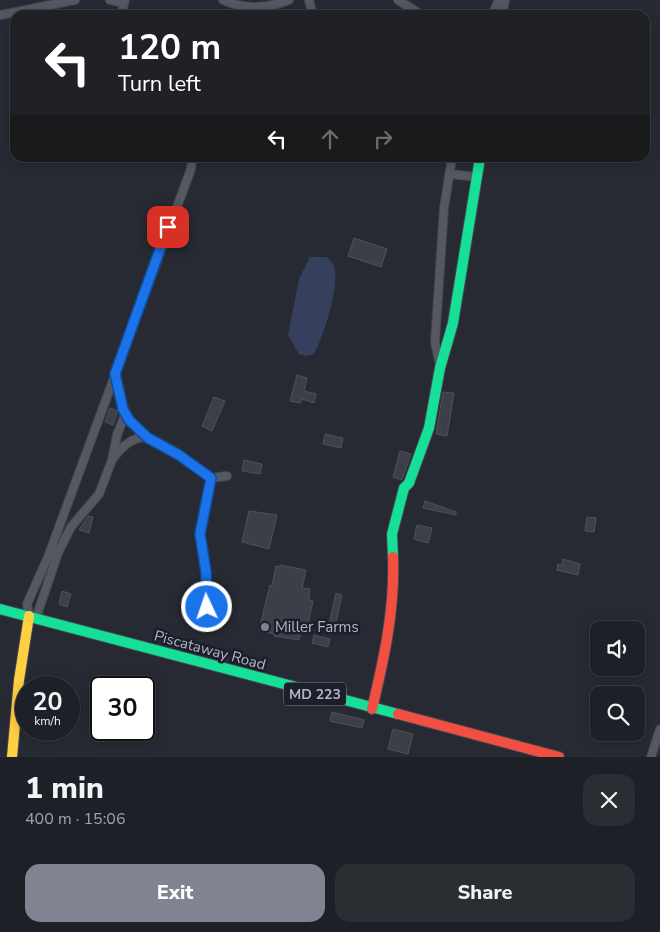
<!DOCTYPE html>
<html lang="en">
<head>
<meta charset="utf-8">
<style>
	:root { --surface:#1d2026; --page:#2a2d32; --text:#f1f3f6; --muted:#a0a3a7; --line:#3b3e43; --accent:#808491 }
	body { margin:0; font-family:"Nunito Sans",sans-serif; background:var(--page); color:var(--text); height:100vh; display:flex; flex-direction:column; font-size:19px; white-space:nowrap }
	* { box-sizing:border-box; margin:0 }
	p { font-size:16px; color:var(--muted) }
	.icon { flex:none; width:28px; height:28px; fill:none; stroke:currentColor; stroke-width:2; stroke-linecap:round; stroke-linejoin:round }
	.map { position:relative; height:757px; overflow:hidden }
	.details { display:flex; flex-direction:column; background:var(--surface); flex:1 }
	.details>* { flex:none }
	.top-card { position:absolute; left:10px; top:10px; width:640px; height:152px; border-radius:15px; box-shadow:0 2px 12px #0003,0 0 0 1px var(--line); background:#202124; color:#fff; overflow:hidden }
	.tools { position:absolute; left:590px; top:621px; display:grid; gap:10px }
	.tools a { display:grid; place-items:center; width:55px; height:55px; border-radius:10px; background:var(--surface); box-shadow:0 2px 12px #0003,0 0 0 1px var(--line); font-size:25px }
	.speed { position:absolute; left:15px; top:676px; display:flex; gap:10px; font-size:25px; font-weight:700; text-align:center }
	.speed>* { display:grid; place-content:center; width:65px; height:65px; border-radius:50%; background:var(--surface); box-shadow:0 2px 12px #0003,0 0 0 1px var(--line); line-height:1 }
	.speed small { font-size:12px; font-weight:400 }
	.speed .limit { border:2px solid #111; border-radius:8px; background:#fff; color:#111 }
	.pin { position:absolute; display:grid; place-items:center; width:42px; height:42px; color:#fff; margin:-21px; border-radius:10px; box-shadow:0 2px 8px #0006 }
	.me { position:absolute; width:55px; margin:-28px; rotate:357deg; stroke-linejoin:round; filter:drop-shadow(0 0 4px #0008) }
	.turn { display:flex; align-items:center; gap:18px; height:105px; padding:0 25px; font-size:22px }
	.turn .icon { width:65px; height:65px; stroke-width:2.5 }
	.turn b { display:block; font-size:35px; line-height:42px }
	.lanes { display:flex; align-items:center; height:48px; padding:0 25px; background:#0003; justify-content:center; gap:25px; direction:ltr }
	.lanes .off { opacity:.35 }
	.round { display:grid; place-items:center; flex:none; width:52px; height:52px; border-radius:15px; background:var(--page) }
	.overview { display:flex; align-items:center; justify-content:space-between; height:85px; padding:0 25px }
	h1 { font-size:30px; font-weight:800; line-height:38px }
	.cta { display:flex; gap:10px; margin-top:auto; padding:10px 25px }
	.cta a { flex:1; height:58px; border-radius:15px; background:var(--accent); color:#fff; font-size:20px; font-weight:800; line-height:58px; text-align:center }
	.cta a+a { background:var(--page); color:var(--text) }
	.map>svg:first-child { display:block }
</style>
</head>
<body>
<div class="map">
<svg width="660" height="757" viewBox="0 0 660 757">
	<rect width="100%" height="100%" fill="#272a32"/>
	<path fill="#36405c" d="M 310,257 L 327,257 C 330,261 335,265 335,270 C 338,293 324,334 314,354 L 306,356 L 299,354 L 288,335 L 299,279 Z"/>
	<path fill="#3c3f48" stroke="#4f515a" d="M 354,238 L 387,249 L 381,267 L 348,256 Z
		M 297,375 L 307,378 L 304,391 L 316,394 L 314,403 L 302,399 L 300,403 L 290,401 Z
		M 443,392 L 454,393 L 447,436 L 436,434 Z
		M 214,397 L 225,401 L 212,431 L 202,426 Z
		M 110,408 L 118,411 L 113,425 L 105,422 Z
		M 325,434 L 343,438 L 341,448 L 323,444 Z
		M 400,451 L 411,454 L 402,480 L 393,477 Z
		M 244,460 L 262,464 L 260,474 L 242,471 Z
		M 425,501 L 456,512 L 456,515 L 423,508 Z
		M 249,511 L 277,515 L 269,549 L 242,542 Z
		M 88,516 L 93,517 L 89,533 L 79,530 Z
		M 587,517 L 596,518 L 594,532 L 585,531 Z
		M 417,525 L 432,528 L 428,543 L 414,539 Z
		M 563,559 L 580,564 L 578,575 L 557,570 L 558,564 L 562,565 Z
		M 280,565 L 306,570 L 302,588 L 310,589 L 309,600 L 313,601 L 306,632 L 301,631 L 299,640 L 274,636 L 274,634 L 259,630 L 270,585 L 272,586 L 276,566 L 280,567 Z
		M 62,591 L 71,594 L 67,607 L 59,604 Z
		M 336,593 L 342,595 L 335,626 L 329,624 Z
		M 314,635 L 330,639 L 328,647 L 312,643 Z
		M 332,712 L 364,720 L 362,728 L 330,721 Z
		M 393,729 L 413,734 L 408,754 L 388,749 Z"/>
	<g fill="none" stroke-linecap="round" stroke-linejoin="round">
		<g stroke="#43454b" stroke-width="10">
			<path id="street" d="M 110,0 L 123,3
				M 223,0 C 245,10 266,9 289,0
				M 309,0 L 313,15
				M 398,0 L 422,15
				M 0,15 L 75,0
				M 121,15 L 125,0
				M 492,15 L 499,0
				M 502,15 L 505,0
				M 450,174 L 477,177
				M 440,366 L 435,342 L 444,208 L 452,158
				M 125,415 L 148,438
				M 112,460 C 120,449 133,435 148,438 C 161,440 199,469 211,478 L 200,533 L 206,572 L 207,607
				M 211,478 L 227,476
				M 29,616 L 27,604 L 48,557 L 191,169 L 192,158
				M 36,618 L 58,553 L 71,527 L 99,494 L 112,460 L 117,435 L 125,415 L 115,373
				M 651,757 L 660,729"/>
		</g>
		<g stroke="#44474f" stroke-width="12">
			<path id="fast" d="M 393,557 L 392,534 L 404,488 L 409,483 L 429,428 L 440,368 L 453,323 L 480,158
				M 0,609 L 398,714"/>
		</g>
		<g stroke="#44474f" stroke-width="12">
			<path id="slow" d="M 12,757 L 19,680 L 29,616"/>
		</g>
		<g stroke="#44474f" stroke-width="12">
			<path id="jam" d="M 372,709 C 384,659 395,609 393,557
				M 398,714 L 559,757"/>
		</g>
		<use href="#street" stroke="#565861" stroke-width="8"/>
		<use href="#fast" stroke="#16e098" stroke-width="10"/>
		<use href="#slow" stroke="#ffcf43" stroke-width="10"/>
		<use href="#jam" stroke="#f24e42" stroke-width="10"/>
	</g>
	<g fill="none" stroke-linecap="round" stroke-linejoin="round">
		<g stroke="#114b97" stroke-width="12">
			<path id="route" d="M 168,227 L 115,374 L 123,409 L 129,420 L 148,438 L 179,455 L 211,478 L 200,534 L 206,572 L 207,607"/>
		</g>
		<use href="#route" stroke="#1a73e8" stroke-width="9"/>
	</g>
	<circle fill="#808491" stroke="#1b1f2c" stroke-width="2" cx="265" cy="627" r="5"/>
	<g text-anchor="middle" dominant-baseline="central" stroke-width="5" stroke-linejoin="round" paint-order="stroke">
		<rect fill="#1b1f2c" stroke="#838796" stroke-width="1" x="284" y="682.5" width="62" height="23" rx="4"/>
		<g font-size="14" font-weight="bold" fill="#b0b4c4">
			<text x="315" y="694">MD 223</text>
		</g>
		<g font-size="15" fill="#b0b4c4" stroke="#1b1f2c" text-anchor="start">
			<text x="275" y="627">Miller Farms</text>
		</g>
		<g font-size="15" fill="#b0b4c4" stroke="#1b1f2c">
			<text transform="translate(210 650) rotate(15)">Piscataway Road</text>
		</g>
	</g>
</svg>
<div class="tools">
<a><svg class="icon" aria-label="sound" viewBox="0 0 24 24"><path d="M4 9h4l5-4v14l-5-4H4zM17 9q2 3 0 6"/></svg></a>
<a><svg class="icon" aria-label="search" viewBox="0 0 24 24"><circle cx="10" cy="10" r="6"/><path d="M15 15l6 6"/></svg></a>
</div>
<div class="speed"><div>20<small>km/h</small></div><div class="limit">30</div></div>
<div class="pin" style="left:168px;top:227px;background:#d93025"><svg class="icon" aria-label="arrive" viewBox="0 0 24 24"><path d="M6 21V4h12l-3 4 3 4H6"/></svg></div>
<svg class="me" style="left:207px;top:607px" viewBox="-20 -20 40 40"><circle r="17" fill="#1a73e8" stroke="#fff" stroke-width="3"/><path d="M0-11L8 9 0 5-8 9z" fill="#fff"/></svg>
<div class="top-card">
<div class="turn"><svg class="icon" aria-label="left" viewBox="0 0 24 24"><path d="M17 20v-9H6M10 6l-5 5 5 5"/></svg><div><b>120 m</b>Turn left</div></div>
<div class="lanes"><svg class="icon" aria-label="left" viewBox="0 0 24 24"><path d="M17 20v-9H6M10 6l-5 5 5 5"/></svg><svg class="icon off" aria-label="ahead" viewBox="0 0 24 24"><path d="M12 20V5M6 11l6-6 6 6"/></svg><svg class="icon off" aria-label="right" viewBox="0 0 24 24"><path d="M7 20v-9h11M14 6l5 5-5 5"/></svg></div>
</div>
</div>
<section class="details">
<div class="overview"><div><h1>1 min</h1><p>400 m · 15:06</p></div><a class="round"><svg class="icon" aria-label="close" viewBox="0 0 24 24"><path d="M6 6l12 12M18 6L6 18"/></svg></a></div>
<div class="cta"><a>Exit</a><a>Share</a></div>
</section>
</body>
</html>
